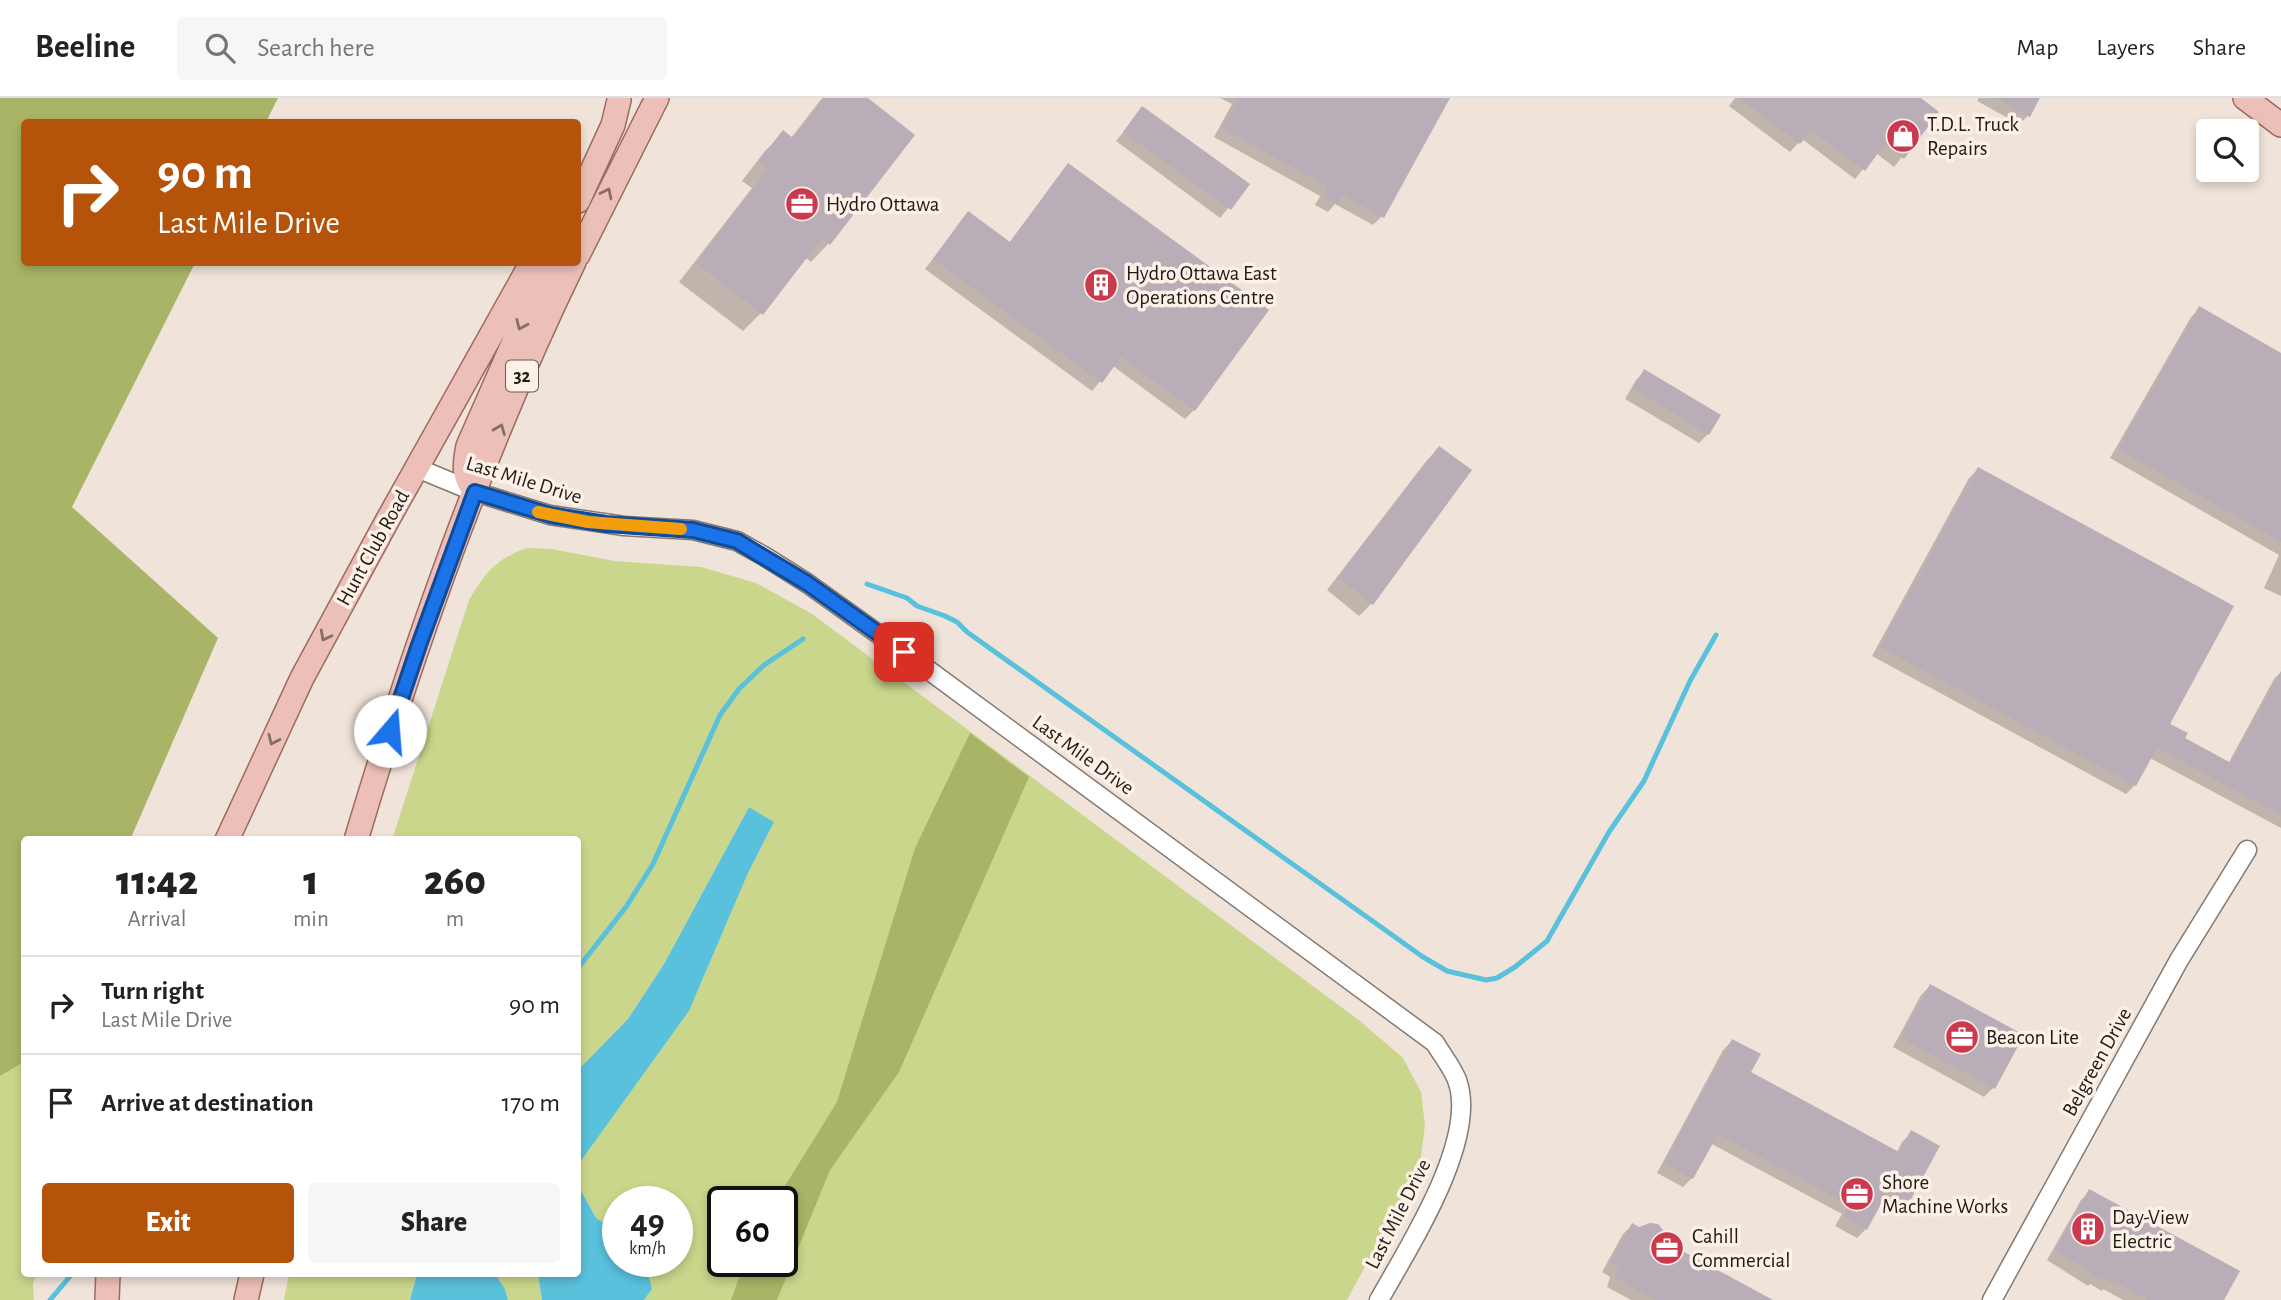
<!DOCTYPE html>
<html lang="en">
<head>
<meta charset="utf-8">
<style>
	:root { --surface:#fff; --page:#f6f6f6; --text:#222; --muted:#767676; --line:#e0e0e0; --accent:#b45309 }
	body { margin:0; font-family:"Alegreya Sans",sans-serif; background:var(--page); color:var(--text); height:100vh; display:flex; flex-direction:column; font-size:26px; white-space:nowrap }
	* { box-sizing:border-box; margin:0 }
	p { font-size:23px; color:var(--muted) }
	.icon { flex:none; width:38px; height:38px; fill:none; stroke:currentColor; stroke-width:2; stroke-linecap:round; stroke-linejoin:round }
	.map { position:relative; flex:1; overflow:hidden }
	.panel { position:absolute; left:21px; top:738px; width:560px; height:441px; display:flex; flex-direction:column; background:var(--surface); border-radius:7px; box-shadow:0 4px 10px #0003 }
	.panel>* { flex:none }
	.guide { position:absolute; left:21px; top:21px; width:560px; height:147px; border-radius:7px; box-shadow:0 4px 10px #0003; background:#b45309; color:#fff; overflow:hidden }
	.controls { position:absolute; left:2196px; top:21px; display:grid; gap:14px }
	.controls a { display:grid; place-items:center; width:63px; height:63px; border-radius:7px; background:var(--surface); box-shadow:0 4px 10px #0003; font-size:35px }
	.speed { position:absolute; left:602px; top:1088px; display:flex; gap:14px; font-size:35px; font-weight:700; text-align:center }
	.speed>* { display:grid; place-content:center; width:91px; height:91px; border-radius:50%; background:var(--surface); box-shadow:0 4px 10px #0003; line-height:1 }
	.speed small { font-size:18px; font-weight:400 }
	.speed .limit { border:4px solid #111; border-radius:10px; background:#fff; color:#111 }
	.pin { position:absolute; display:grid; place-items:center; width:60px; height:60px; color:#fff; margin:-30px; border-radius:14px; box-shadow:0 4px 10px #0006 }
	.me { position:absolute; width:77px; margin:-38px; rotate:18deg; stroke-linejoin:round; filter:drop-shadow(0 0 5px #0008) }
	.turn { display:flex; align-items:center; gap:24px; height:147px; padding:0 21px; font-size:32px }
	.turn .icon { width:91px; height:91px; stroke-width:2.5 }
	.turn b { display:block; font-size:49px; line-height:60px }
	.eta { display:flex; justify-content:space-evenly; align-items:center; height:119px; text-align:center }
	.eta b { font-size:42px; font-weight:800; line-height:49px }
	.button { display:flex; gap:14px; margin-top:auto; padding:14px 21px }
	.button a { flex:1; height:80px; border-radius:7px; background:var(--accent); color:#fff; font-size:28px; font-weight:800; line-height:80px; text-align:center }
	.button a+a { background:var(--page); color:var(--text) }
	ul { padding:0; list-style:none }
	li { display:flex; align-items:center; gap:21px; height:98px; padding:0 21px; border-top:2px solid var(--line) }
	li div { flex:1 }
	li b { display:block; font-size:26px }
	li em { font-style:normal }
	header { display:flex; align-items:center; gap:42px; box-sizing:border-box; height:98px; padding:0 35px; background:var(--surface); border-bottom:2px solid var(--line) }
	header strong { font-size:33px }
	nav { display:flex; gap:38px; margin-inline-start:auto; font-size:24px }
	.search { width:490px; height:63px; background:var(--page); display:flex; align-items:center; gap:18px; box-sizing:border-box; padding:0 24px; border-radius:7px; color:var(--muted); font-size:26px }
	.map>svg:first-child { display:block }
</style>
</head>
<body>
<header>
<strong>Beeline</strong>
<div class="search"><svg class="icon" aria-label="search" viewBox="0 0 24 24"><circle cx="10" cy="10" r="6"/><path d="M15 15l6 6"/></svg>Search here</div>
<nav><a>Map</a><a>Layers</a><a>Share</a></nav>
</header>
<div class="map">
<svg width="2281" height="1202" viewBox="0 0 2281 1202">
	<rect width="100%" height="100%" fill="#f0e3d9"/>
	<path fill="#cad68b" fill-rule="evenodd" d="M 527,450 L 552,451 L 614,463 L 701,469 L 756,485 L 812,516 L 1360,923 L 1403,960 L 1421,994 L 1425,1027 L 1420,1066 L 1347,1202 L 644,1202 L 652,1191 L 645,1164 L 677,1164 L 677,1104 L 618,1104 L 618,1133 L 596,1120 L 578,1087 L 578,1067 L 689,913 L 748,775 L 774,724 L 749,709 L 664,866 L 628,921 L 578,972 L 578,742 L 392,742 L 469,502 C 486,474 496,461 527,450 ZM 723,1104 L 782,1104 L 782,1164 L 723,1164 Z
		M 24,964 L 24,1176 L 36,1176 L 33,1186 L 34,1202 L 0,1202 L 0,978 Z
		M 289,1176 L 417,1176 L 410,1202 L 284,1202 Z
		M 495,1176 L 538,1176 L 542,1202 L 508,1202 L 505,1191 Z"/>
	<path fill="#a9b466" d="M 0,0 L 278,0 L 266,24 L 24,24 L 24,164 L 195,165 L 72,409 L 218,540 L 130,742 L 24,742 L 24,964 L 0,978 Z
		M 970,635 L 1029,679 L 899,974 L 830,1072 L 777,1202 L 731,1202 L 745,1164 L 782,1164 L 782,1104 L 775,1104 L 837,1004 L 915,750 Z"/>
	<path fill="#5ac1dd" d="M 749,709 L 774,724 L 748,775 L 689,913 L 578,1067 L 578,972 L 628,921 L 664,866 Z
		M 578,1087 L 596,1120 L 618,1133 L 618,1164 L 645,1164 L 652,1191 L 644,1202 L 542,1202 L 538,1176 L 578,1176 Z
		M 417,1176 L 495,1176 L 505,1191 L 508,1202 L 410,1202 Z"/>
	<path fill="#0003" d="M 822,0 L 865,0 L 829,145 L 811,164 L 805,159 L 761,215 L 743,233 L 679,184 L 752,90 L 742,83 L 765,53 L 783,35 L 791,40 Z
		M 1220,0 L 1448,0 L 1382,118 L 1373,127 L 1335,106 L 1328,114 L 1315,107 L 1320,98 L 1214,39 L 1232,6 Z
		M 1735,0 L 1918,0 L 1937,14 L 1894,69 L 1876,55 L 1855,81 L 1802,41 L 1790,54 L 1729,8 Z
		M 1979,0 L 2038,0 L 2028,18 L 2019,26 L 1977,3 Z
		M 1143,10 L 1247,87 L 1220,120 L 1116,43 Z
		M 1068,67 L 1194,312 L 1185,321 L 1113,268 L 1092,293 L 925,171 L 960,125 L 1009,145 Z
		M 2200,210 L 2281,257 L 2281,498 L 2264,490 L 2279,457 L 2110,360 L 2191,219 Z
		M 1645,273 L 1719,317 L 1708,336 L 1699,345 L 1625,301 L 1636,282 Z
		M 1439,350 L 1469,373 L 1371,506 L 1359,518 L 1327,492 L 1427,362 Z
		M 1978,371 L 2168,626 L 2183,641 L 2228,666 L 2274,581 L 2281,574 L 2281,730 L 2150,660 L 2135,687 L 2126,696 L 1872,558 L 1969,380 Z
		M 1930,888 L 1993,990 L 1984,999 L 1893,949 L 1921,897 Z
		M 1732,943 L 1749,974 L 1897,1054 L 1902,1044 L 1911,1035 L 1910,1100 L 1896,1112 L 1881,1103 L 1866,1131 L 1857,1140 L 1835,1128 L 1842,1116 L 1710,1045 L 1692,1080 L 1683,1089 L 1657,1075 L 1723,952 Z
		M 2090,1093 L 2222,1202 L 2123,1202 L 2103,1191 L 2102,1193 L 2090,1186 L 2088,1188 L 2047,1162 L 2081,1102 Z
		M 1632,1127 L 1663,1144 L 1769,1202 L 1631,1202 L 1607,1189 L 1610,1179 L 1602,1174 L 1623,1136 Z"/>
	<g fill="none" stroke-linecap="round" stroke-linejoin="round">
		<path stroke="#5ac1dd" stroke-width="5" d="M 867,486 L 907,500 L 917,508 L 945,518 L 957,524 L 967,534 L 1423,859 L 1447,873 L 1486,882 L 1497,880 L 1515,869 L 1547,843 L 1609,734 L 1644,683 L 1690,583 L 1716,537
			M 578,870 L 626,809 L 653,766 L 720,617 L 739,591 L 764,567 L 803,541
			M 50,1202 L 72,1176"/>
	</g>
	<path fill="#b9adb7" d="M 824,0 L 868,0 L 915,37 L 830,147 L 822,140 L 763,217 L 696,165 L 768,71 L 758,64 L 783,32 L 793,40 Z
		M 1238,0 L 1450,0 L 1384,120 L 1343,97 L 1338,106 L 1323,98 L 1328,89 L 1222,30 Z
		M 1739,0 L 1921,0 L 1939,14 L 1904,61 L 1884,47 L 1865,73 L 1811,32 L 1800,46 Z
		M 1996,0 L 2040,0 L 2030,19 Z
		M 1142,8 L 1250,86 L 1231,112 L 1123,34 Z
		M 1068,65 L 1269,212 L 1195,313 L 1121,259 L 1102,285 L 933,161 L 968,113 L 1010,144 Z
		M 2199,208 L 2281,255 L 2281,444 L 2118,351 Z
		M 1644,271 L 1721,317 L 1709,337 L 1633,291 Z
		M 1439,348 L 1472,372 L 1373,507 L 1338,479 Z
		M 1978,369 L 2234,508 L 2170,626 L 2188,635 L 2185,640 L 2231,665 L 2281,573 L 2281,717 L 2157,650 L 2136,688 L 1880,549 Z
		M 1930,886 L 2024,937 L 1995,991 L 1901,940 Z
		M 1732,941 L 1761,956 L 1751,974 L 1899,1054 L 1911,1032 L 1940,1048 L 1911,1101 L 1906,1103 L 1888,1093 L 1867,1132 L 1843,1119 L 1849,1107 L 1718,1036 L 1693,1081 L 1664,1065 Z
		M 2089,1091 L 2240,1173 L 2224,1202 L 2147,1202 L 2113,1183 L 2112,1185 L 2100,1178 L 2099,1180 L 2055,1152 Z
		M 1632,1125 L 1639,1129 L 1650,1125 L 1658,1126 L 1663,1132 L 1664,1143 L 1773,1202 L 1656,1202 L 1615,1180 L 1618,1170 L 1610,1165 Z"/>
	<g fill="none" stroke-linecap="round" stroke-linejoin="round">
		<g stroke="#84786f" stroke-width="21">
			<path id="minor" d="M 417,370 L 475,394 L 550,417 L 624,428 L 693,432 L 737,443 L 764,458 L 807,485 L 923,568 L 1435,945 C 1442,957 1452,969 1457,982 C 1479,1041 1408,1150 1379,1202
				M 1992,1202 L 2179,862 L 2247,752"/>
		</g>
		<g stroke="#9c6b60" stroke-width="26">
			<path id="major" d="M 2245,0 L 2281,27
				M 578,103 L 613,27 L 619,2
				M 578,157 L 657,0
				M 475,394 C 463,378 464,368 468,348 L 549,164
				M 227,742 L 302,580 L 387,423 L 532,164
				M 356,742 C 415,545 484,349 574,164
				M 107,1202 L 108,1176
				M 246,1202 L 252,1176"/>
		</g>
		<use href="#minor" stroke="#fff" stroke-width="18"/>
		<use href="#major" stroke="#ecc0b8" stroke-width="23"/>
	</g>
	<defs><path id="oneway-chevron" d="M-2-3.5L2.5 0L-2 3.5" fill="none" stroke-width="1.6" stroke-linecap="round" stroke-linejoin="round" transform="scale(1.75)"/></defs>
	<g stroke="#866e68">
		<use href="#oneway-chevron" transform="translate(607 95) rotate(-64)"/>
		<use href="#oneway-chevron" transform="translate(521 227) rotate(114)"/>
		<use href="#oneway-chevron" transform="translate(500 331) rotate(-68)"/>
		<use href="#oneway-chevron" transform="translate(325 538) rotate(118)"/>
		<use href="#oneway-chevron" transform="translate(273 642) rotate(115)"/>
	</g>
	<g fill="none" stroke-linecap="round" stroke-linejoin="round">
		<g stroke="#114b97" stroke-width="18">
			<path id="route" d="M 390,633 L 419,547 L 475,394 L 550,417 L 606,426 L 693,432 L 737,443 L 807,485 L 904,554"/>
		</g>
		<use href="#route" stroke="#1a73e8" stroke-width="12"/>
		<path stroke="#f59e0b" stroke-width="12" d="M 538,414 L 588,424 L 681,431"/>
	</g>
	<defs>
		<g id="shop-disc" transform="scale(1.75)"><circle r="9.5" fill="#ca394d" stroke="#fdf0e7"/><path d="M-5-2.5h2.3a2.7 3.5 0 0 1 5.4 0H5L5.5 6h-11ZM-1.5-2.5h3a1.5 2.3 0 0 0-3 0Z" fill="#fff"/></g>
		<g id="office-disc" transform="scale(1.75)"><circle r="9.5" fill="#ca394d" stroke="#fdf0e7"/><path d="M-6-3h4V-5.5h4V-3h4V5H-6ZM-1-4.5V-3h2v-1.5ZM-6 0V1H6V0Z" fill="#fff"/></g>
		<g id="building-disc" transform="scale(1.75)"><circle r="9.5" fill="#ca394d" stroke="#fdf0e7"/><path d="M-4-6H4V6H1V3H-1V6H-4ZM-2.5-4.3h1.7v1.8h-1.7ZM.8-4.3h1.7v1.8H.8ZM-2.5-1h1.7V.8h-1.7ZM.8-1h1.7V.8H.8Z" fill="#fff"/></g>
	</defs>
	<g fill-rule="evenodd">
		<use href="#shop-disc" x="1903" y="38"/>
		<use href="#office-disc" x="802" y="106"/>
		<use href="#building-disc" x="1101" y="187"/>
		<use href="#office-disc" x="1962" y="939"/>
		<use href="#office-disc" x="1857" y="1096"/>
		<use href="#building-disc" x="2088" y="1131"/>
		<use href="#office-disc" x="1667" y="1150"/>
	</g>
	<g text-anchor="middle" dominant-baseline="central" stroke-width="7" stroke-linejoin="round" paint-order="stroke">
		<rect fill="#fdf0e7" stroke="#625b55" stroke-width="2" x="506" y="262.5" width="32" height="31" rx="5"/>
		<g font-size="19" font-weight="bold" fill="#1f1b17">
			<text x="522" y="278">32</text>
		</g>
		<g font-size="21" fill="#1f1b17" stroke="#fdf0e7" text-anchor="start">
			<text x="1927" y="26">T.D.L. Truck<tspan x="1927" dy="24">Repairs</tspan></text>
			<text x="826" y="106">Hydro Ottawa</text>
			<text x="1126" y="175">Hydro Ottawa East<tspan x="1126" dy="24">Operations Centre</tspan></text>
			<text x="1986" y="939">Beacon Lite</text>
			<text x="1882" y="1084">Shore<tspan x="1882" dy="24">Machine Works</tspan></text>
			<text x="2112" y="1119">Day-View<tspan x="2112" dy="24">Electric</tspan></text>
			<text x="1692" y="1138">Cahill<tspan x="1692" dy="24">Commercial</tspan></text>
		</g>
		<g font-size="21" fill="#1f1b17" stroke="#fdf0e7">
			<text transform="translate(524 382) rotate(17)">Last Mile Drive</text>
			<text transform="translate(373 450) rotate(-61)">Hunt Club Road</text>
			<text transform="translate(1083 657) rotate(36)">Last Mile Drive</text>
			<text transform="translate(2097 964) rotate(-61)">Belgreen Drive</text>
			<text transform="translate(1398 1116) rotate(-63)">Last Mile Drive</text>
		</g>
	</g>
</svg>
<div class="controls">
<a><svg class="icon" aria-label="search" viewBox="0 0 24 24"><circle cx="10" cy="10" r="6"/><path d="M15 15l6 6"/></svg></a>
</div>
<div class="speed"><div>49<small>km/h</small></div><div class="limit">60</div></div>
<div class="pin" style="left:904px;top:554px;background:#d93025"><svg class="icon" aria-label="arrive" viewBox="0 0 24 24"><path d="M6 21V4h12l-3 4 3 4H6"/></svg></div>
<svg class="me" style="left:390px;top:633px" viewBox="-20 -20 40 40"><circle r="19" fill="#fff"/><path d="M0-13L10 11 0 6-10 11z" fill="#1a73e8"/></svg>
<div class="guide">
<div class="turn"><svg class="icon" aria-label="right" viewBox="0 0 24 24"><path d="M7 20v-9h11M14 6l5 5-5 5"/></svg><div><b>90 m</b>Last Mile Drive</div></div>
</div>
<section class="panel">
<div class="eta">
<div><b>11:42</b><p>Arrival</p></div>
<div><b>1</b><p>min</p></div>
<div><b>260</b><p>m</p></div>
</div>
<ul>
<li><svg class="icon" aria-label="right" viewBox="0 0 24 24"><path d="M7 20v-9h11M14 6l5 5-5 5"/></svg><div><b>Turn right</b><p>Last Mile Drive</p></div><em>90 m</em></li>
<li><svg class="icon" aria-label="arrive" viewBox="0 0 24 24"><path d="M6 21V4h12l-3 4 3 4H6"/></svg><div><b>Arrive at destination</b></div><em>170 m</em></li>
</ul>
<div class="button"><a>Exit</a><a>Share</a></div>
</section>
</div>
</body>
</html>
